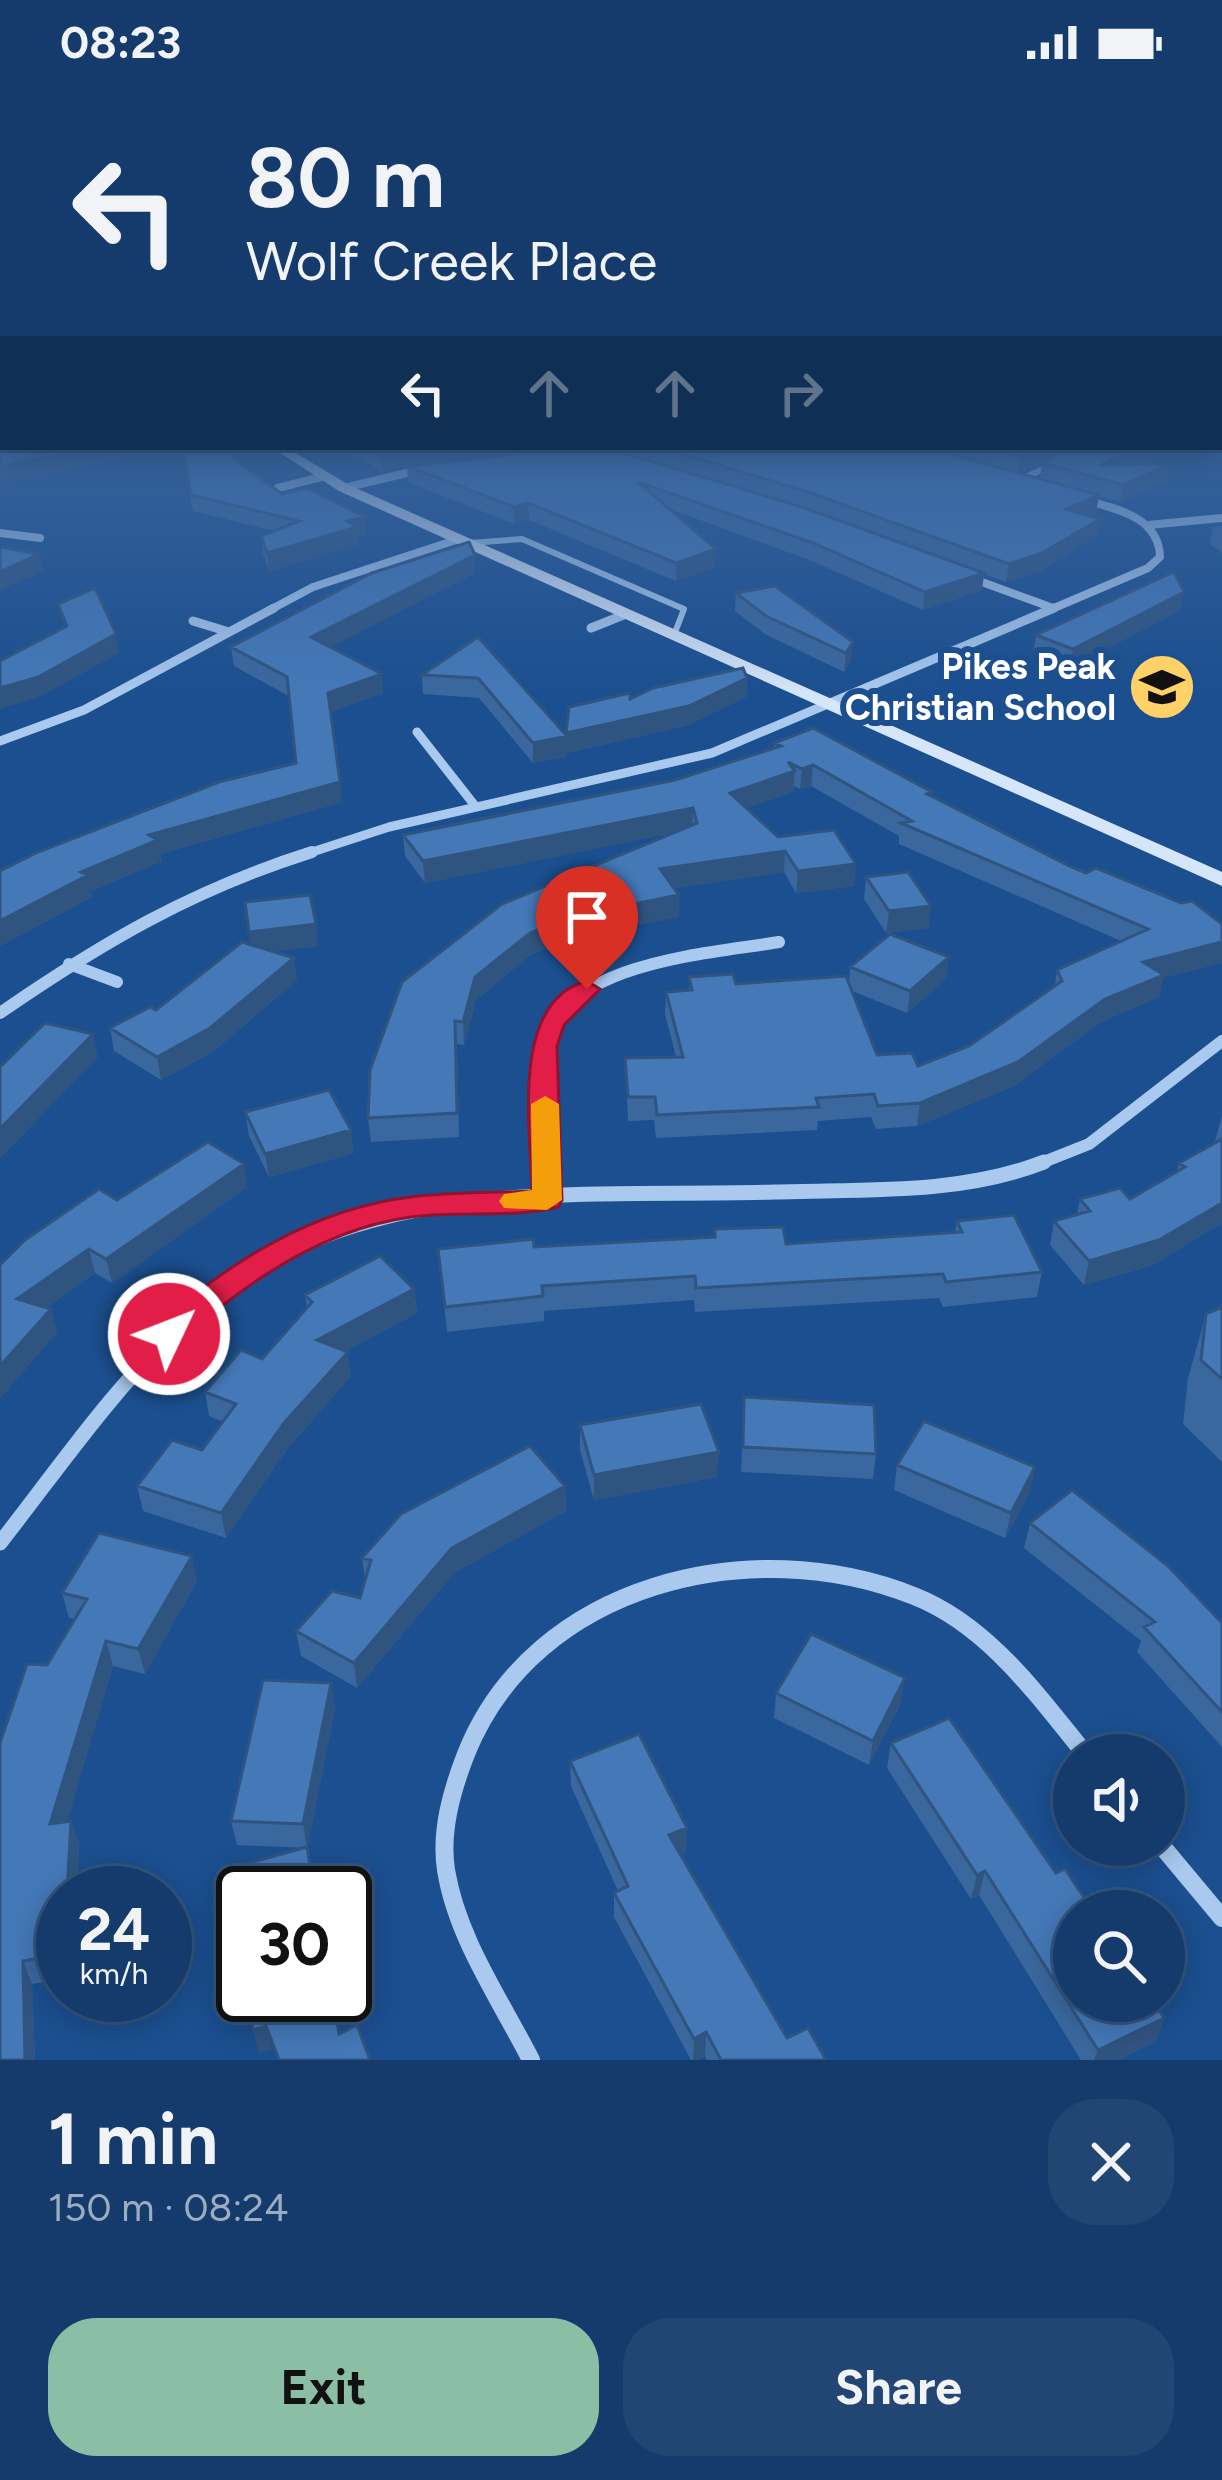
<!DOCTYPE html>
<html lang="en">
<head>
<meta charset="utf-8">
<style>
	:root { --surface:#143b6b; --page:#214673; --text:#f1f3f6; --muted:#9dadc1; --line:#33557e; --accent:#8abfa5 }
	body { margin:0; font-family:Figtree,sans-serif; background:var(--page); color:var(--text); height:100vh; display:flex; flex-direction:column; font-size:45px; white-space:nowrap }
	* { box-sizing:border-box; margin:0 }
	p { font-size:39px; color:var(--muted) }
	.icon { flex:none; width:66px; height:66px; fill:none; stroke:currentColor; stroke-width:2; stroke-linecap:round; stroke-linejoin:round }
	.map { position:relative; height:1976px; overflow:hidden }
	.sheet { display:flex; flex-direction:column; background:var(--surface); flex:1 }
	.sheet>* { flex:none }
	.guide { position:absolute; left:0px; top:0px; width:1224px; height:366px; box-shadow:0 6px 30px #0003,0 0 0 3px var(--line); background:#143b6b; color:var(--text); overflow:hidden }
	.tools { position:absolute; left:1053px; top:1650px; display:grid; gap:24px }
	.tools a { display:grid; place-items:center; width:132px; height:132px; border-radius:50%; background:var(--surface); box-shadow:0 6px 30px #0003,0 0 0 3px var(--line); font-size:60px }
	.speed { position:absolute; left:36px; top:1782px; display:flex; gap:24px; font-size:60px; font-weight:700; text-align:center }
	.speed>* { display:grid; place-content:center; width:156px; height:156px; border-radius:50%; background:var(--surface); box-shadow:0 6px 30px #0003,0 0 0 3px var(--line); line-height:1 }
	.speed small { font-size:30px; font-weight:400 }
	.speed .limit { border:6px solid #111; border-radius:18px; background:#fff; color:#111 }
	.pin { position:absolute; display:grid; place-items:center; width:102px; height:102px; color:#fff; margin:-123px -51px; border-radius:50% 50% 50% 0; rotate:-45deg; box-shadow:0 0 12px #0007 }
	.pin .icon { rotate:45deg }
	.me { position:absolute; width:132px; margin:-66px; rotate:47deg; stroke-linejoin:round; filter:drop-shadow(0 0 9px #0008) }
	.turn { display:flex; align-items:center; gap:42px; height:252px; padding:0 48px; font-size:54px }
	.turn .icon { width:156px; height:156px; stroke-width:2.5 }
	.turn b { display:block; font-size:84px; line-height:102px }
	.lanes { display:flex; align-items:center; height:114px; padding:0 48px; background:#0003; justify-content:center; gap:60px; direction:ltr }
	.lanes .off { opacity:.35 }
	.round { display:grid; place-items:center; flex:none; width:126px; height:126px; border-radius:48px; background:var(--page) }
	.summary { display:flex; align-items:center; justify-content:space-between; height:204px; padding:0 48px }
	h1 { font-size:72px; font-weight:700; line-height:90px }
	.cta { display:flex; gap:24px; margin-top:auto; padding:24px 48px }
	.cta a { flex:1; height:138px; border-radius:48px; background:var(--accent); color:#111; font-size:48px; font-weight:700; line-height:138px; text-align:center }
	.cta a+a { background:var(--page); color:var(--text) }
	.status { display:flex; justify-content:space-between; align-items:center; height:84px; padding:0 60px; background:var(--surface); direction:ltr }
	.status svg { height:33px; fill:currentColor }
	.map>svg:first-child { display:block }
</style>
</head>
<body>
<div class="status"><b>08:23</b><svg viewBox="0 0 49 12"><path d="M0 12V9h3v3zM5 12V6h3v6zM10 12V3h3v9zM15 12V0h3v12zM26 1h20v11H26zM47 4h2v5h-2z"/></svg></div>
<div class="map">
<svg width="1222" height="1976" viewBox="0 0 1222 1976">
	<rect width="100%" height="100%" fill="#1b4f8f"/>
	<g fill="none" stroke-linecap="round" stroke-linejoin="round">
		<path stroke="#a9c9ee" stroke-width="6" d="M 1019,396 L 1052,381
			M 470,459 L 522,455 L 684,525 L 674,551"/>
		<path stroke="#a9c9ee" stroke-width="8" d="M 278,404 L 321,393
			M 344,404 L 419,386
			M 1148,441 L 1222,434
			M 0,449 L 40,454
			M 971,494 L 1053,524
			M 268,527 L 313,503 L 459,455
			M 1047,527 L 1148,484 L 1160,473 C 1159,433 1117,425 1085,416"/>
		<path stroke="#a9c9ee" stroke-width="9" d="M 193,537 L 229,548
			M 591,544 L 626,530
			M 417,648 L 476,723
			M 0,657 L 84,626 L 274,524
			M 303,771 L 389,743 L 712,669 L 1054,524"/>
		<path stroke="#a9c9ee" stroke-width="12" d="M 69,880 L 117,898
			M 0,929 C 103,858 192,806 312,768
			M 545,1081 C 543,1043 535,998 545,960 C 566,877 709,870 779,858
			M 1036,1081 L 1089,1060 L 1222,957"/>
		<path stroke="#a9c9ee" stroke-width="15" d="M 545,1078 L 547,1116
			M 0,1459 C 59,1384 115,1301 187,1236 C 350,1087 569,1114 775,1108 C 863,1105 960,1111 1044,1078"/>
		<path stroke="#a9c9ee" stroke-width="18" d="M 1161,1761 L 1222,1834
			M 531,1976 C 500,1915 457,1854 446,1786 C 440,1747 452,1706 466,1670 C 534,1499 752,1447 914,1512 C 988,1541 1038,1612 1086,1671"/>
		<path fill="#d6e6fa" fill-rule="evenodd" d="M 271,363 L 286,363 L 349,401 L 1222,788 L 1222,802 L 339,407 Z"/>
	</g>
	<path fill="#3a679d" d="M 182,363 L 237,376 L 282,410 L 365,433 L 366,450 L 358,452 L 359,460 L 269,487 L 263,469 L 261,452 L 274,447 L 193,427 Z
		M 337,363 L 924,363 L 1040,395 L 1042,379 L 1051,375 L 1017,388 L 927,363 L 1149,363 L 1147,374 L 1134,381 L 1171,380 L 1168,396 L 1120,418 L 1099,412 L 1096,428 L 1088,432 L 1097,452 L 1040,487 L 1006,498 L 984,490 L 982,506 L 923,526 L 812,477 L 670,425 L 715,483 L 676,497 L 529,436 L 514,440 L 408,398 L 407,382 L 570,364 L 806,424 L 627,369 L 570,364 L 434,376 L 382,387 Z
		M 1222,442 L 1222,469 L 1210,460 L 1213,443 Z
		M 475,489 L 330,563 L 382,590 L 383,609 L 330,628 L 342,718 L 160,770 L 162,777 L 91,807 L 92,813 L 0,862 L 0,787 L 296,679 L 289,612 L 234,582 L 231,563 Z
		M 736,509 L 853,558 L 851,577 L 844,588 L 765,550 L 735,527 Z
		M 1180,526 L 1070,584 L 1033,570 L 1036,551 Z
		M 478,553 L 566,651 L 630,615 L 747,594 L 746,613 L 688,641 L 567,669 L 567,672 L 533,679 L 479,614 L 423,610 L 422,591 Z
		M 774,659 L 931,713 L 1069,782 L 1181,819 L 1159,913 L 1101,938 L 1014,1002 L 917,1042 L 876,1045 L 871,1033 L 818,1037 L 817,1046 L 656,1054 L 654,1036 L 628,1037 L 625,974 L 676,973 L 665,930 L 666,908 L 689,906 L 689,893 L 736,900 L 849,899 L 850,883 L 946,895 L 907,929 L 852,907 L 877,971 L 918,982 L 969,962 L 1055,902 L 1057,886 L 1121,857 L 899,760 L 899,752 L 811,702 L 800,705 L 794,702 L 793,708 L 746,724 L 778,753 L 854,802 L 796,809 L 784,788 L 674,804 L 679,811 L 679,833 L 634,841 L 626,829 L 530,871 L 476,916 L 464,961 L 457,960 L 459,1053 L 371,1058 L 368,1034 L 370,986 L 672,749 L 425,799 L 405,772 L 403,751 L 675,696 L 774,665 Z
		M 866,793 L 931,822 L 928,844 L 886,849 L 864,815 Z
		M 250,860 L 318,862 L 272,867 L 297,896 L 214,967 L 161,996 L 114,967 L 110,944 L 156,926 Z
		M 245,1028 L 354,1069 L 269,1093 L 249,1052 Z
		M 1222,1032 L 1222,1139 L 1153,1181 L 1084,1201 L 1050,1161 L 1054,1137 L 1077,1131 L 1080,1115 L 1130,1115 L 1177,1088 L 1179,1079 L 1217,1058 L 1215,1057 Z
		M 247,1103 L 112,1199 L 95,1189 L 46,1224 L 51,1225 L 57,1249 L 0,1181 Z
		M 957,1137 L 1042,1188 L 1037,1213 L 943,1223 L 939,1214 L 695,1228 L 694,1216 L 544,1227 L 544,1237 L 447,1248 L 438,1165 L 534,1163 L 714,1153 L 715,1145 L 786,1160 L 955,1149 Z
		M 414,1205 L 417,1229 L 346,1267 L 351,1292 L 288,1364 L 226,1454 L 143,1427 L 137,1402 L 202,1366 L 223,1338 L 209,1332 L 205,1308 L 262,1275 L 307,1224 L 305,1211 Z
		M 1222,1223 L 1222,1378 L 1183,1340 L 1188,1294 L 1206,1230 Z
		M 744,1313 L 876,1370 L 873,1395 L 741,1388 Z
		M 580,1341 L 717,1393 L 594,1416 L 580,1366 Z
		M 897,1381 L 1030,1408 L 1005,1454 L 894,1406 Z
		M 565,1402 L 566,1427 L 454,1489 L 357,1604 L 301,1572 L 296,1547 L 360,1514 L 365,1495 L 362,1474 Z
		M 1030,1439 L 1222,1539 L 1222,1663 L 1137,1568 L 1141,1557 L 1024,1464 Z
		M 197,1497 L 145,1590 L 113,1582 L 67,1737 L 71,1737 L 79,1761 L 77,1809 L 63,1809 L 63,1895 L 32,1900 L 35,1976 L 0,1976 L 47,1581 L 75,1535 L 69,1534 L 62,1509 Z
		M 776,1609 L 901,1619 L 869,1681 L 774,1634 Z
		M 335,1624 L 307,1764 L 237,1761 L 231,1737 Z
		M 891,1659 L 1056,1789 L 1164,1934 L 1155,1958 L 1118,1976 L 1081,1976 L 979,1811 L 971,1815 L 887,1684 Z
		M 570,1677 L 686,1768 L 680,1770 L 787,1954 L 826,1976 L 707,1976 L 705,1972 L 697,1976 L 691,1976 L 614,1833 L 614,1809 L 618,1807 L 571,1702 Z"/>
	<path fill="#305480" d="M 97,363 L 178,363 L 0,399 L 0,382 Z
		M 419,363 L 570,363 L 570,364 L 434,376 L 382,387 L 381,371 Z
		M 1043,363 L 1069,363 L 1068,368 L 1017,388 L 1020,372 Z
		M 1140,363 L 1149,363 L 1147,374 L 1102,395 L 1100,381 Z
		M 235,364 L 237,379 L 223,366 Z
		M 1171,380 L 1168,396 L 1120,418 L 1123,401 Z
		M 1099,411 L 1096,428 L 1064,442 L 1066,425 Z
		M 528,419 L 529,436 L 514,440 L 514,423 Z
		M 365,433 L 366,450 L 358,452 L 359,460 L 269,487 L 267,469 L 347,437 Z
		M 1100,435 L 1097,452 L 1040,487 L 1006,498 L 1009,480 Z
		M 716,465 L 715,483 L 676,497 L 676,479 Z
		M 39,470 L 43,487 L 0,507 L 0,488 Z
		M 475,471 L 475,489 L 313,572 L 311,553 Z
		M 984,489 L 982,506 L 923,526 L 925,508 Z
		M 1184,508 L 1180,526 L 1070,584 L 1073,565 Z
		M 116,550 L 119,569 L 42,612 L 0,625 L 0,604 Z
		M 853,558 L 851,577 L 844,588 L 846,569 Z
		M 382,590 L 383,609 L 330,628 L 328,609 Z
		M 747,594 L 746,613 L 688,641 L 567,669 L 567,672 L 533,679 L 533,659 Z
		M 813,681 L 811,702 L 800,705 L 802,685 Z
		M 795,687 L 793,708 L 729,730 L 730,709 Z
		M 340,698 L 342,718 L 160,770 L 162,777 L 91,807 L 92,813 L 0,862 L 0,837 L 81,788 L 149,751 Z
		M 693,724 L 692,745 L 425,799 L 423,777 Z
		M 785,767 L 784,788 L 660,806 L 660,785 Z
		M 856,780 L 854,802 L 796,809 L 798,787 Z
		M 626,807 L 626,829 L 530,871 L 476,916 L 464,961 L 463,938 L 475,893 L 530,849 Z
		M 679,811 L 679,833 L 634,841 L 634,820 Z
		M 931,822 L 928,844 L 886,849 L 889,827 Z
		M 316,840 L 318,862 L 252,870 L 249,848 Z
		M 1222,858 L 1222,879 L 1164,894 L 1159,913 L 1101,938 L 1014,1002 L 917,1042 L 920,1019 L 1143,878 Z
		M 949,873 L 946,895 L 907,929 L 910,907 Z
		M 294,874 L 297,896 L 214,967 L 161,996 L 157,973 Z
		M 93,950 L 98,973 L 0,1075 L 0,1045 Z
		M 351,1046 L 354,1069 L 269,1093 L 265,1070 Z
		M 244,1080 L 247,1103 L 112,1199 L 106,1175 Z
		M 1222,1119 L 1222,1139 L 1153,1181 L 1084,1201 L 1089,1177 Z
		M 89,1165 L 95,1189 L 24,1240 L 17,1215 Z
		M 414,1205 L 417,1229 L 320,1281 L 317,1256 Z
		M 51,1225 L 57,1249 L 0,1315 L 0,1282 Z
		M 348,1268 L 351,1292 L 288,1364 L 226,1454 L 221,1429 L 284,1339 Z
		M 719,1368 L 717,1393 L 594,1416 L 594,1391 Z
		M 1035,1383 L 1030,1408 L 1005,1454 L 1011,1429 Z
		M 565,1402 L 566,1427 L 454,1489 L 357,1604 L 354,1579 L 452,1464 Z
		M 192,1472 L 197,1497 L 145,1590 L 138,1565 Z
		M 106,1557 L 113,1582 L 59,1765 L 50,1740 Z
		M 905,1594 L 901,1619 L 869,1681 L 873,1657 Z
		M 331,1599 L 335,1624 L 307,1764 L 303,1740 Z
		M 71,1737 L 79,1761 L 77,1809 L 67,1809 Z
		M 687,1744 L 686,1768 L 668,1776 L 669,1751 Z
		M 985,1787 L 979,1811 L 971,1815 L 977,1791 Z
		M 23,1877 L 32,1900 L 35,1976 L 25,1976 Z
		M 1164,1934 L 1155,1958 L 1118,1976 L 1094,1976 L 1098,1966 Z
		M 266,1942 L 272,1966 L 259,1969 L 253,1946 Z
		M 706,1948 L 705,1972 L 697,1976 L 693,1976 L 694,1955 Z"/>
	<path fill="#4478b7" stroke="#305480" stroke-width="3" d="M 6,363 L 97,363 L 0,382 L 0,364 Z
		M 183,363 L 234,363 L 223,366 L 282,410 L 307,404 L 365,433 L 347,437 L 357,443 L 267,469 L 261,452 L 299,437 L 191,411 Z
		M 366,363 L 419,363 L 381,371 Z
		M 660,363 L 924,363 L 1099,411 L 1066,425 L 1100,435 L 1042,469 L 1009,480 L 808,408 Z
		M 985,363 L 1043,363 L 1020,372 Z
		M 1073,363 L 1140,363 L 1100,381 L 1171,380 L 1123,401 L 1042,379 Z
		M 570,364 L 624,369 L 802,423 L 984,489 L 925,508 L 813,459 L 638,398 L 716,465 L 676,479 L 528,419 L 514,423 L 407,382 Z
		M 469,458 L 475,471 L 311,553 L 382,590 L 328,609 L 340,698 L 149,751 L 158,756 L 81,788 L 88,791 L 0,837 L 0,787 L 38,768 L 219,698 L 296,679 L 287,593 L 231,563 L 372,489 Z
		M 0,463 L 39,470 L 0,488 Z
		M 1174,488 L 1184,508 L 1073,565 L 1036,551 Z
		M 775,502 L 853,558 L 846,569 L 766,532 L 736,509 Z
		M 95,504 L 116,550 L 38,593 L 0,604 L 0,577 L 67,542 L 58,520 Z
		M 478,553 L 567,652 L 533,659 L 478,594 L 422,591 Z
		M 743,584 L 747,594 L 689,622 L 566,649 L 569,623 L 630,609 L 630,615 L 653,604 Z
		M 813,644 L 932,708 L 927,710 L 1069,782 L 1086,789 L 1096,784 L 1181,819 L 1192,817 L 1222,840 L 1222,858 L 1143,878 L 1164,891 L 1105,915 L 1018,978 L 920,1019 L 878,1022 L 874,1010 L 816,1014 L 819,1023 L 657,1031 L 655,1013 L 628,1013 L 625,974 L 683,973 L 666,908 L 692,906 L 689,893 L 733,890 L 736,900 L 846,892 L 877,971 L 912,969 L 918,982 L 969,962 L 1062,897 L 1057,886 L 1148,845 L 901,739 L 912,737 L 813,681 L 802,685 L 788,678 L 795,687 L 730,709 L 778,753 L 834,746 L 856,780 L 798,787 L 785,767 L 660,785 L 679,811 L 634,820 L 626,807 L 530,849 L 475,893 L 463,938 L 455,937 L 457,1029 L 368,1034 L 370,986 L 402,898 L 502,820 L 697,739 L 693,724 L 423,777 L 403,751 L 675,696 L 781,662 L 774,659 Z
		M 908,788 L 931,822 L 889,827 L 866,793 Z
		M 310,811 L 316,840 L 249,848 L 245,818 Z
		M 890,850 L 949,873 L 910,907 L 850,883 Z
		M 242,858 L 294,874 L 210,944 L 157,973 L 110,944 L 150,923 L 156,926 Z
		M 45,939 L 93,950 L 0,1045 L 0,983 Z
		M 329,1006 L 351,1046 L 265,1070 L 245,1028 Z
		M 1222,1055 L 1222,1119 L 1159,1156 L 1089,1177 L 1054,1137 L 1090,1127 L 1080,1115 L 1120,1104 L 1130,1115 L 1185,1083 L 1179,1079 Z
		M 208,1058 L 244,1080 L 106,1175 L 89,1165 L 17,1215 L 51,1225 L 0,1282 L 0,1181 L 25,1156 L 99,1105 L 117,1116 Z
		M 1014,1131 L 1042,1188 L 946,1198 L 943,1190 L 696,1204 L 695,1192 L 542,1202 L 543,1212 L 445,1223 L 438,1165 L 533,1155 L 534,1163 L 715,1153 L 715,1145 L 783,1143 L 786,1160 L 962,1148 L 957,1137 Z
		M 380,1172 L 414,1205 L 317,1256 L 348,1268 L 284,1339 L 221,1429 L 137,1402 L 172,1356 L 202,1366 L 236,1320 L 205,1308 L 241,1266 L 262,1275 L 312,1218 L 305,1211 Z
		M 1222,1223 L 1222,1295 L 1201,1276 L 1206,1230 Z
		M 744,1313 L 874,1321 L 876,1370 L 743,1363 Z
		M 701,1320 L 719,1368 L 594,1391 L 580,1341 Z
		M 924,1337 L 1035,1383 L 1011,1429 L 897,1381 Z
		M 530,1362 L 565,1402 L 452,1464 L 354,1579 L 296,1547 L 332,1507 L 360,1514 L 371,1476 L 362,1474 L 401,1430 Z
		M 1072,1406 L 1168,1482 L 1222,1539 L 1222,1628 L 1144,1543 L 1155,1538 L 1030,1439 Z
		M 99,1449 L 192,1472 L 138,1565 L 106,1557 L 50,1740 L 71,1737 L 67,1809 L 63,1809 L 63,1870 L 23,1877 L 25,1976 L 0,1976 L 0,1659 L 27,1580 L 47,1581 L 87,1515 L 62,1509 Z
		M 811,1550 L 905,1594 L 873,1657 L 776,1609 Z
		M 263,1596 L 331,1599 L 303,1740 L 231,1737 Z
		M 949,1634 L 1056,1789 L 1065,1785 L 1093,1827 L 1074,1827 L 1074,1917 L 1153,1917 L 1164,1934 L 1098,1966 L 985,1787 L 977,1791 L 891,1659 Z
		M 639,1650 L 687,1744 L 669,1751 L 787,1954 L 808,1944 L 826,1976 L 721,1976 L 706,1948 L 694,1955 L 614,1809 L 628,1802 L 570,1677 Z
		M 307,1763 L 315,1809 L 243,1809 L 243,1870 L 231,1784 Z
		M 249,1911 L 332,1911 L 339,1950 L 357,1941 L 370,1976 L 279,1976 L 266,1942 L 253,1946 Z"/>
	<linearGradient id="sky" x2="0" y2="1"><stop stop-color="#0f2b4f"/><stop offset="0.55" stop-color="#39639b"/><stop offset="1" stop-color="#39639b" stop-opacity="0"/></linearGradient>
	<rect width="1222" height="611" fill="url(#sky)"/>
	<path fill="#e11d48" stroke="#92132f" stroke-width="3" d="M 587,897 L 600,905 L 564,941 L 557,962 L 562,1116 L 558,1123 C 511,1135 459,1126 411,1133 C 322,1145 244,1199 180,1258 L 157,1258 L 152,1250 L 157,1242 C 227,1179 315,1124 411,1113 C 451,1108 492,1109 532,1107 C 531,1047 509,917 587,897 Z"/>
	<path fill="#f59e0b" d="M 545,1012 L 559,1020 L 562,1116 L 547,1126 L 504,1124 L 499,1117 L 504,1110 L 532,1106 L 531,1020 Z"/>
	<defs>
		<g id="school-disc" transform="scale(3.45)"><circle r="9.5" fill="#ffd166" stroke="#1b4f8f"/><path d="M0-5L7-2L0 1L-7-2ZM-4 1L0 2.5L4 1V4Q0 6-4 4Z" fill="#111"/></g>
	</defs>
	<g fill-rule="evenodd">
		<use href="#school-disc" x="1162" y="603"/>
	</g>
	<g text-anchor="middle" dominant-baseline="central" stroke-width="12" stroke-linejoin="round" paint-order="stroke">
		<g font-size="36" font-weight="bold" fill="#fff" stroke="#1b4f8f" text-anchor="end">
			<text x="1116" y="582">Pikes Peak<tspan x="1116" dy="41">Christian School</tspan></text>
		</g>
	</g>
</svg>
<div class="tools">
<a><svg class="icon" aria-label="sound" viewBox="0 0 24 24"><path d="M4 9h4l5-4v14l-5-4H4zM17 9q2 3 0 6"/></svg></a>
<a><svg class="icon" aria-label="search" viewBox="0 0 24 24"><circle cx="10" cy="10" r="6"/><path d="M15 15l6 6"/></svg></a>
</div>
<div class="speed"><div>24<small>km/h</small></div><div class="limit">30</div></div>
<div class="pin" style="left:587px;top:905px;background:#d93025"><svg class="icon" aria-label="arrive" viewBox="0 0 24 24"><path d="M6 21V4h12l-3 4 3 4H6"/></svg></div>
<svg class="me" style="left:169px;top:1250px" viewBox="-20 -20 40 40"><circle r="17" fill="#e11d48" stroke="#fff" stroke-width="3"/><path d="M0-11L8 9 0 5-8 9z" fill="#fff"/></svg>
<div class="guide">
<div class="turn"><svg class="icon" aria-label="left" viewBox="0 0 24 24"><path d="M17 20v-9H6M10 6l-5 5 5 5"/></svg><div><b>80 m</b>Wolf Creek Place</div></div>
<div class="lanes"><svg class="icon" aria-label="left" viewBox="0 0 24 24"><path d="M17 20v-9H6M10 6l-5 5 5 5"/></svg><svg class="icon off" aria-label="ahead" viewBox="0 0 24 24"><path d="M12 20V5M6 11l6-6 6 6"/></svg><svg class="icon off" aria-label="ahead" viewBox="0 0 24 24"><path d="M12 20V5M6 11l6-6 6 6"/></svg><svg class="icon off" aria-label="right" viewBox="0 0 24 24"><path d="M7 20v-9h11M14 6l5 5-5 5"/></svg></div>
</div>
</div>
<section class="sheet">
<div class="summary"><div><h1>1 min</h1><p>150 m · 08:24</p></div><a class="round"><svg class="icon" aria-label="close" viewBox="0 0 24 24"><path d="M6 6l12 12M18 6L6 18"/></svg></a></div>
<div class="cta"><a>Exit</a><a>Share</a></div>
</section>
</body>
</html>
